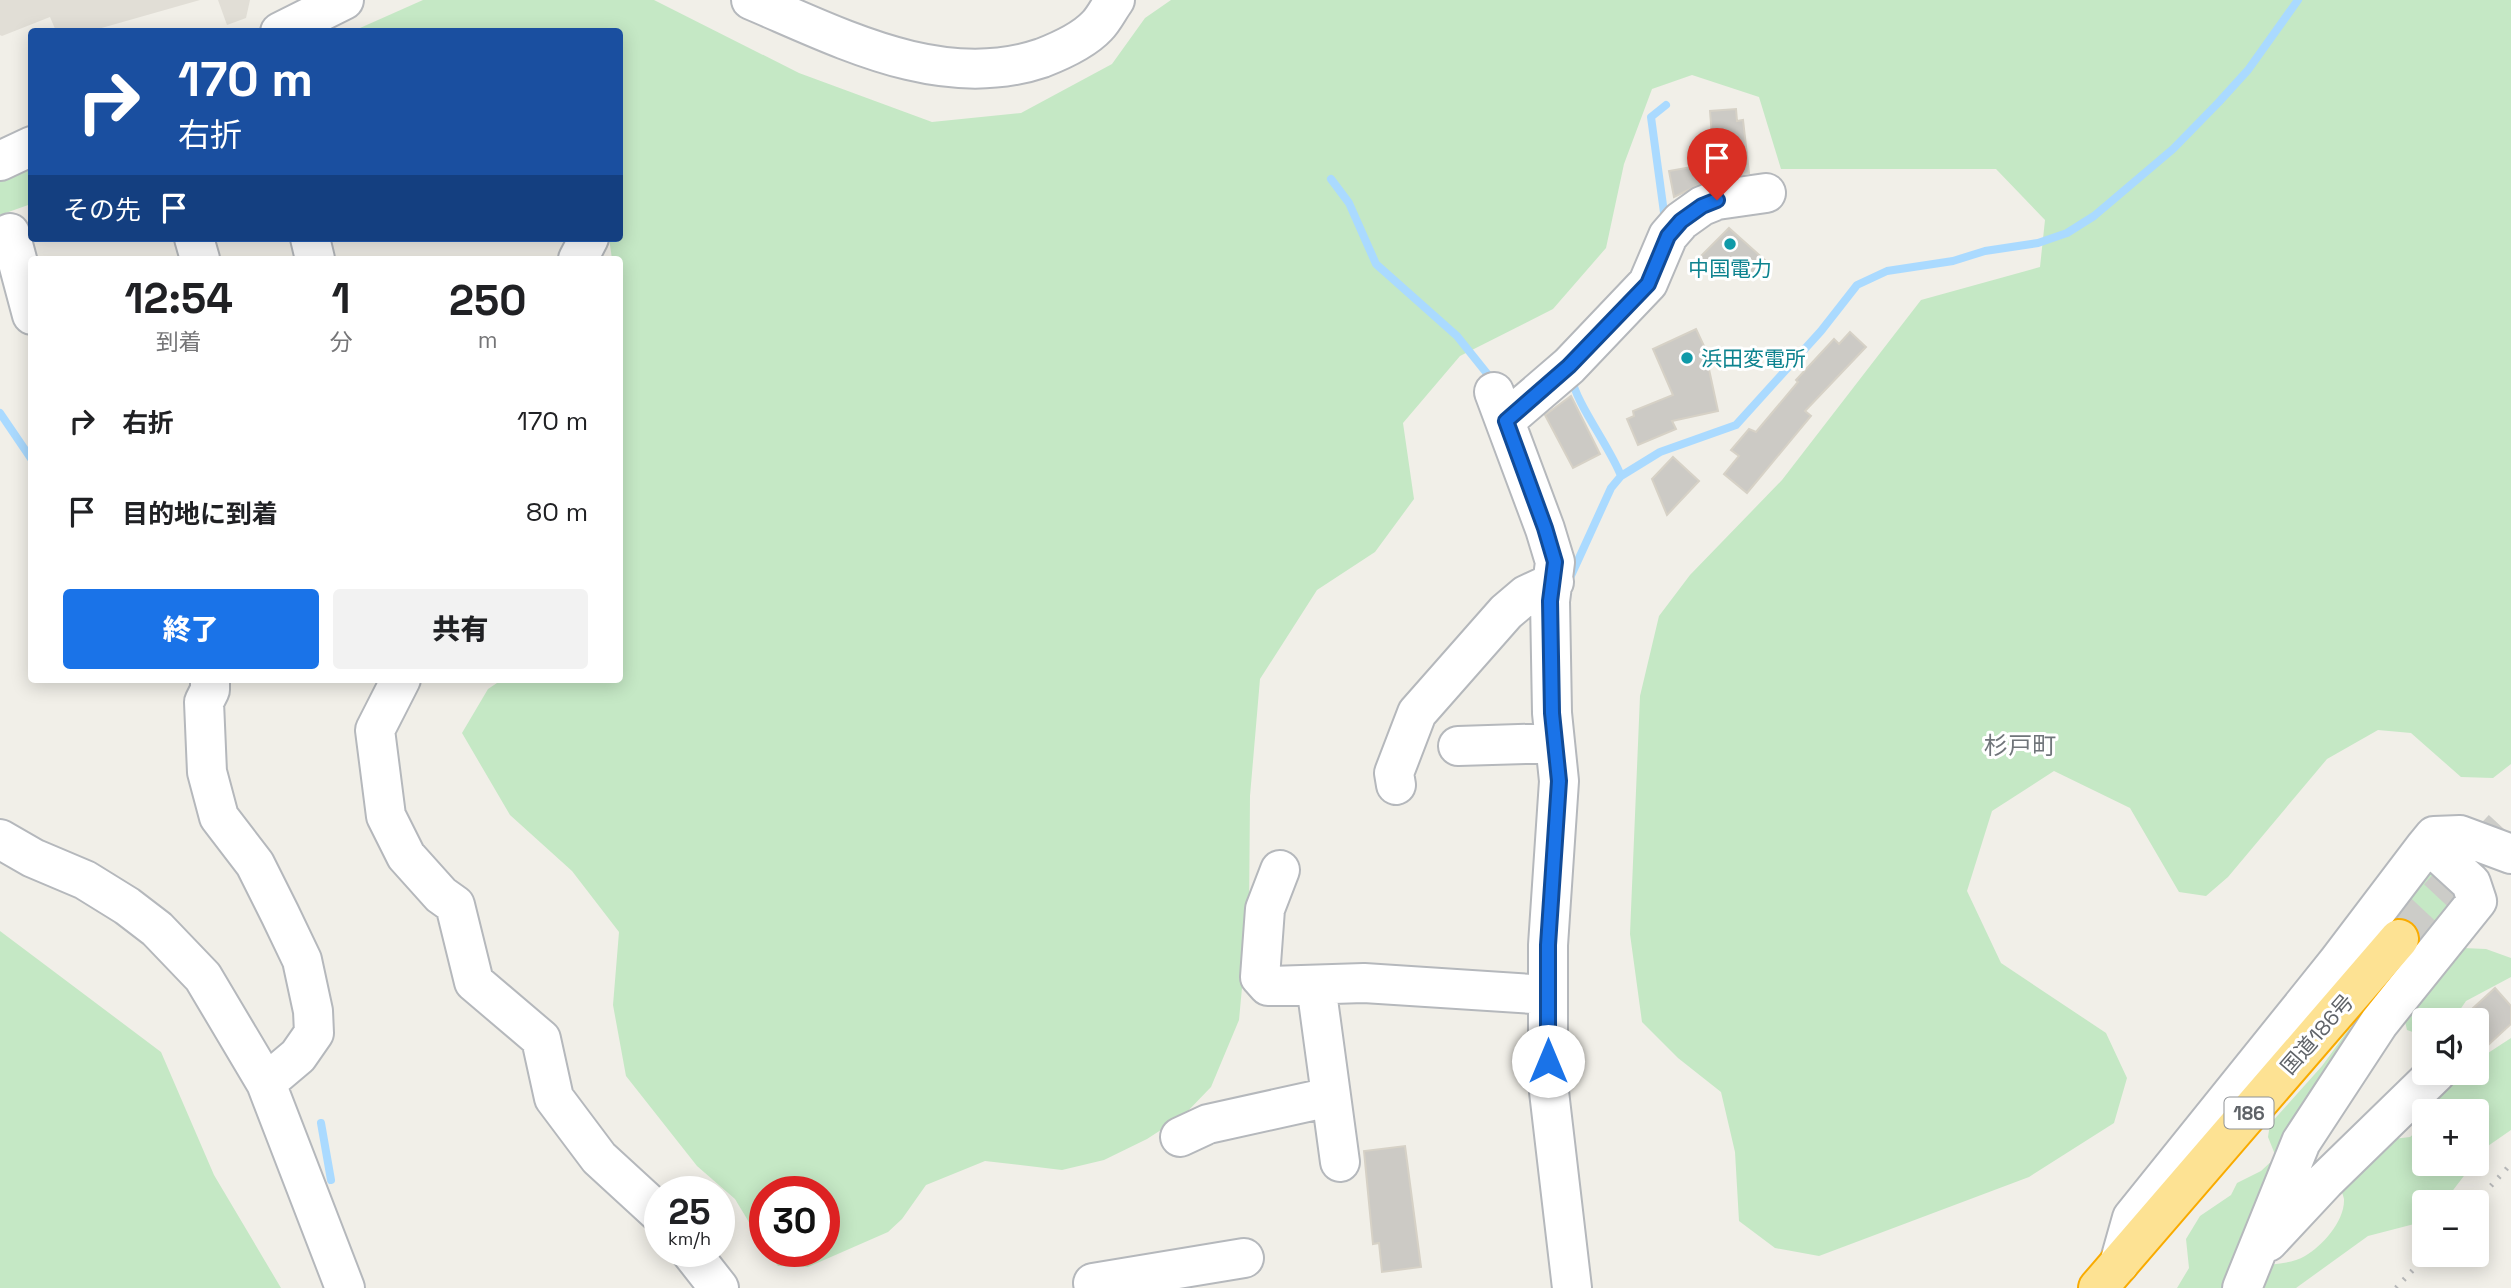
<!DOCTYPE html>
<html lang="ja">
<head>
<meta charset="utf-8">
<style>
	:root { --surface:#fff; --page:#f2f2f2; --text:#202124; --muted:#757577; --accent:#1a73e8 }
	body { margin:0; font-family:"Space Grotesk","Noto Sans JP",sans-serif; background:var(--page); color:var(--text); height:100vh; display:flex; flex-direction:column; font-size:26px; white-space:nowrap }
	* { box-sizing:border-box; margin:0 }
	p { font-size:23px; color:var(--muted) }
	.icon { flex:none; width:38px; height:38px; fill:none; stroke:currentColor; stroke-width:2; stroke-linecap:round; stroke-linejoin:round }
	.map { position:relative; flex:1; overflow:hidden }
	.details { position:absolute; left:28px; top:256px; width:595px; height:427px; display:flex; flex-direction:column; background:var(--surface); border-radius:7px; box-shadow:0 4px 18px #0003 }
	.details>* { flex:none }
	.banner { position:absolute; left:28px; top:28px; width:595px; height:214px; border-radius:7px; box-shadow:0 4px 18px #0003; background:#1a4fa0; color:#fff; overflow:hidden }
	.fabs { position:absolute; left:2412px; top:1008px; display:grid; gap:14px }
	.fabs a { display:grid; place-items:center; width:77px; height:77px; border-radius:7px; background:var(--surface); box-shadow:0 4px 18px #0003; font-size:35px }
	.speed { position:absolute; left:644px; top:1176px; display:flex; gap:14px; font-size:35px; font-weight:700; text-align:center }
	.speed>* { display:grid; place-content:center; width:91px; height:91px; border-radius:50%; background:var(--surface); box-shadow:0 4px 18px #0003; line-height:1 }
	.speed small { font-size:18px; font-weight:400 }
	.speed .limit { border:10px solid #d22; background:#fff; color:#111 }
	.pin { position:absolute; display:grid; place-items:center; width:60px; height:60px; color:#fff; margin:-72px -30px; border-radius:50% 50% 50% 0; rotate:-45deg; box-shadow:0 0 7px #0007 }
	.pin .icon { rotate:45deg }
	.me { position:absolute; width:77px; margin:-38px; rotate:0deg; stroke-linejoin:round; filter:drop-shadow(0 0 5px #0008) }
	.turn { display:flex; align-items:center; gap:24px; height:147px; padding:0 35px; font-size:32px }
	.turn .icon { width:91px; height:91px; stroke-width:2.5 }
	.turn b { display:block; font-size:49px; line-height:60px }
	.then { display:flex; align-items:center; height:66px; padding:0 35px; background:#0003; gap:14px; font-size:26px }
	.eta { display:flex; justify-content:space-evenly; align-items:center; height:119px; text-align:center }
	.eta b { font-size:42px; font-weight:800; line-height:49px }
	.action { display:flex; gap:14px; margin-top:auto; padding:14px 35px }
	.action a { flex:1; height:80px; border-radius:7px; background:var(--accent); color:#fff; font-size:28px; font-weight:800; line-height:80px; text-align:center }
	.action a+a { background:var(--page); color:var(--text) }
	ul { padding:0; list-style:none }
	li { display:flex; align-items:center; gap:21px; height:91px; padding:0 35px }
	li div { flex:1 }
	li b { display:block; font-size:26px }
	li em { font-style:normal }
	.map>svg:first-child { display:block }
</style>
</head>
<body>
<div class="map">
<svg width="2511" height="1288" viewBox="0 0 2511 1288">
	<rect width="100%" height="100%" fill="#f1efe8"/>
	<path fill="#e1ded6" d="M 0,0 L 200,0 L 91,31 L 56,31 L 50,17 L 2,36 L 0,35 Z
		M 218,0 L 250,0 L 246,18 L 227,25 Z"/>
	<path fill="#c5e8c5" d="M 423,0 L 654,0 L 799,73 L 932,122 L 1021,113 L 1112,64 L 1145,18 L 1171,0 L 2511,0 L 2511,764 L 2493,778 L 2461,777 L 2411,733 L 2378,730 L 2327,759 L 2228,877 L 2206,896 L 2179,892 L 2130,808 L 2054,771 L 1992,811 L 1967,891 L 2001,963 L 2106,1033 L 2127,1078 L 2114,1123 L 2029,1177 L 1819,1256 L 1775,1248 L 1739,1221 L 1735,1152 L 1721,1092 L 1678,1058 L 1642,1022 L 1630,934 L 1640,696 L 1659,616 L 1690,575 L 1782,480 L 1921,300 L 2040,267 L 2045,220 L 1996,169 L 1781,169 L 1759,97 L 1692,75 L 1652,89 L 1624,164 L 1606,248 L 1553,309 L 1460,356 L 1403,423 L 1414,499 L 1375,552 L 1317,590 L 1260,679 L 1250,796 L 1249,913 L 1239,1020 L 1211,1087 L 1184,1115 L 1147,1139 L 1104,1160 L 1062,1170 L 985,1161 L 926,1185 L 902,1219 L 888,1232 L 808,1267 L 778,1266 L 766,1251 L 824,1251 L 824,1192 L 765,1192 L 765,1249 L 735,1199 L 697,1166 L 626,1076 L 613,1005 L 619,932 L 572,871 L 510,815 L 462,733 L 488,689 L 503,679 L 620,679 L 620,259 L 612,259 L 609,238 L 620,238 L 620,32 L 351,32 Z
		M 31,168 L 31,204 L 0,215 L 0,181 Z
		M 2423,862 L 2469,890 L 2425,951 L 2383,913 Z
		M 0,931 L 161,1052 L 214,1175 L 281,1288 L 0,1288 Z
		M 2463,948 L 2486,949 L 2511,958 L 2511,977 L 2466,1001 L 2453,1020 L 2424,1020 L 2424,1036 L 2407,1030 L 2403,1013 Z
		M 2360,1024 L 2257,1266 C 2272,1264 2292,1264 2305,1256 C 2322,1246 2345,1221 2344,1199 C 2343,1194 2340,1188 2339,1184 L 2393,1139 L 2410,1137 L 2424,1125 L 2424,1164 L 2473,1164 L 2444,1202 L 2424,1202 L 2422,1222 L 2368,1236 L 2296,1288 L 2177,1288 L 2189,1268 L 2186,1239 L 2200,1216 L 2231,1195 L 2237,1183 L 2261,1171 L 2276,1157 L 2268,1137 L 2270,1124 L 2322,1066 L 2349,1029 Z
		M 2511,1038 L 2511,1130 L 2485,1148 L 2476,1160 L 2476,1111 L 2433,1111 L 2440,1087 L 2448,1073 L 2476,1073 L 2476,1058 L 2485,1055 Z"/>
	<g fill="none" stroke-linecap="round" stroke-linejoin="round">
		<path stroke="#aadaff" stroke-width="8" d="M 1331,179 L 1349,203 L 1376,264 L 1457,336 L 1493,381
			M 1665,220 L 1651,117 L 1666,105
			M 1572,378 C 1574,400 1611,449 1621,476
			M 0,413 L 32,460
			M 1569,580 L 1611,488 L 1621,476 L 1660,452 L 1736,425 L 1821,331 L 1857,285 L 1887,271 L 1953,261 L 1985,251 L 2038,243 L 2067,233 L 2094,216 L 2173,149 L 2218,103 L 2248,70 L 2298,0
			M 321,1123 L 331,1180"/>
	</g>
	<path fill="#cccac5" stroke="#d6d1c6" stroke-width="2" d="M 1736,109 L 1737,121 L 1743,120 L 1749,173 L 1709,180 L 1674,197 L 1669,171 L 1714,163 L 1710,111 Z
		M 1729,228 L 1767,262 L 1748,280 L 1727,260 L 1714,273 L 1698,259 Z
		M 1696,329 L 1704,346 L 1718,411 L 1672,421 L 1676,429 L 1638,445 L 1627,419 L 1634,416 L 1633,411 L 1673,395 L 1653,349 Z
		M 1850,332 L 1866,347 L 1805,411 L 1811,416 L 1747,493 L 1724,474 L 1739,456 L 1731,450 L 1749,429 L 1756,432 L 1798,382 L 1796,380 L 1834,339 L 1839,344 Z
		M 1571,396 L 1600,454 L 1573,468 L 1545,415 Z
		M 1673,457 L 1699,481 L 1667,515 L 1652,479 Z
		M 2495,988 L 2511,1006 L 2511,1024 L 2488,1045 L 2476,1032 L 2476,1020 L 2460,1020 Z
		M 1405,1146 L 1421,1267 L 1382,1272 L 1379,1243 L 1373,1244 L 1364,1151 Z"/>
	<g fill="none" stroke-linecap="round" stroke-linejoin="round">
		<path stroke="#ccccc8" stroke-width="38" stroke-dasharray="38 19" stroke-linecap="butt" d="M 2399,939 L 2511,819"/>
		<g stroke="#b5b8bc" stroke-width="42">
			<path id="minor" d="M 751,0 C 841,38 942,92 1042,58 C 1060,51 1083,41 1097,26 C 1104,19 1109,8 1115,0
				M 280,32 L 344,0
				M 0,161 L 32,146
				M 10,233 L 32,315
				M 194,238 L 200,259
				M 310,238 L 315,259
				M 578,259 L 589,238
				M 1494,392 L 1545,529 L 1555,562 L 1550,601 L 1552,713 L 1559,781 L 1548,945 L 1548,1083 L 1572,1288
				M 1505,421 L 1569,366 L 1648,283 L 1668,236 L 1681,221 L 1702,206 L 1717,200 L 1766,193
				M 210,679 L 210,690 L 204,702 L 207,772 L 219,817 L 255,864 L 280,914 L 302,960 L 313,1011 L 314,1033 L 298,1056 L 266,1083
				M 401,679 L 375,730 L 386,816 L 406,856 L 441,895 L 455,905 L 474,982 L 541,1039 L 554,1098 L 599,1158 L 660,1214
				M 1458,746 L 1554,743
				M 1396,785 L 1394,773 L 1417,713 L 1506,612 L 1526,595 L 1554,582
				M 0,839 L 33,858 L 85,880 L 127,906 L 157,929 L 203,977 L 266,1083 L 345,1288
				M 2425,847 L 2434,836 L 2460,835 L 2511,854
				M 1280,870 L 1265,909 L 1260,977 L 1268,986 L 1364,983 L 1548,995
				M 1316,985 L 1340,1162
				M 1180,1137 L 1208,1124 L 1330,1097
				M 2268,1242 L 2325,1181 L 2436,1073
				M 690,1251 L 719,1288
				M 2119,1264 L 2132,1218 L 2337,963 L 2425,847 L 2436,851 L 2471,883 L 2477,901 L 2379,1023 L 2301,1142 L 2242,1288
				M 1093,1283 L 1244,1258"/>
		</g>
		<g stroke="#f9ab00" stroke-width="42">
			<path id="highway" d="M 2098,1288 L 2399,939"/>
		</g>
		<use href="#minor" stroke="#fff" stroke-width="38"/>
		<use href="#highway" stroke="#fde293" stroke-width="38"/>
		<path stroke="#b6b7b8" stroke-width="5" stroke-dasharray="2 9" stroke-linecap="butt" d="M 2476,1202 L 2511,1164
			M 2396,1288 L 2427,1255"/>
	</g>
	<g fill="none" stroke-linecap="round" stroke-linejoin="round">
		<g stroke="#114b97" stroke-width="18">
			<path id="route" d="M 1548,1061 L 1548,945 L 1559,781 L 1552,713 L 1550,601 L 1555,562 L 1545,528 L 1506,421 L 1569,366 L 1648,284 L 1668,236 L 1681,221 L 1702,206 L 1717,200"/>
		</g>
		<use href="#route" stroke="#1a73e8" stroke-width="12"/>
	</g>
	<g fill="#0f9aa8" stroke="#fff" stroke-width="2.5">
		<circle cx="1730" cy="244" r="7"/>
		<circle cx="1687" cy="358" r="7"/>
	</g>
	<g text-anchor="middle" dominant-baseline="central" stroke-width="6" stroke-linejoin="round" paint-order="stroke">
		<rect fill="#fff" stroke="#8f9295" stroke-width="2" x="2224.5" y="1097.5" width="49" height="31" rx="5"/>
		<g font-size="19" font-weight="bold" fill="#5f6368">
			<text x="2249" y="1113">186</text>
		</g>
		<g font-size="21" fill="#0d838f" stroke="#fff">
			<text x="1730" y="268">中国電力</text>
			<text x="1701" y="358" text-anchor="start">浜田変電所</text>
		</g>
		<g font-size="21" fill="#5f6368" stroke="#fff">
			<text transform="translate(2317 1034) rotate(-49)">国道186号</text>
		</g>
		<g font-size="24" fill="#70757a" stroke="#fff">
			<text x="2020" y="745">杉戸町</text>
		</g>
	</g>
</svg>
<div class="fabs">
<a><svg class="icon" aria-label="sound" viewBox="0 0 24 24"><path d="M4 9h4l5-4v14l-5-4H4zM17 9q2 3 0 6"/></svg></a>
<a>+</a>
<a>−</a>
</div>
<div class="speed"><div>25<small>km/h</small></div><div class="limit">30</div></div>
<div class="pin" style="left:1717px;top:200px;background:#d93025"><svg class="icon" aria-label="arrive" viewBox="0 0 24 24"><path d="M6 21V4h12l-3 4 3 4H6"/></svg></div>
<svg class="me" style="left:1548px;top:1061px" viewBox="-20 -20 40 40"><circle r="19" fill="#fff"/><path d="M0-13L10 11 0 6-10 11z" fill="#1a73e8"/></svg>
<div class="banner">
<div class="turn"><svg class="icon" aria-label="right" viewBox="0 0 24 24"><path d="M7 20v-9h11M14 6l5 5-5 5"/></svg><div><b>170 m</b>右折</div></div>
<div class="then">その先<svg class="icon" aria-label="arrive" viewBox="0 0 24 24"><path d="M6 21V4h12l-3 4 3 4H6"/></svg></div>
</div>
<section class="details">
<div class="eta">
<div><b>12:54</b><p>到着</p></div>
<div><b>1</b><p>分</p></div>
<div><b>250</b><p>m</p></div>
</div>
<ul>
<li><svg class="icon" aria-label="right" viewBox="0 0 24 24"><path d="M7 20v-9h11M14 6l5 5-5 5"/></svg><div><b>右折</b></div><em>170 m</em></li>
<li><svg class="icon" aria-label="arrive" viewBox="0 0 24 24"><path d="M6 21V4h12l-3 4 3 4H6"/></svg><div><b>目的地に到着</b></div><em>80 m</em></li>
</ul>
<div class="action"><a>終了</a><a>共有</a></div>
</section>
</div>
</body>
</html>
